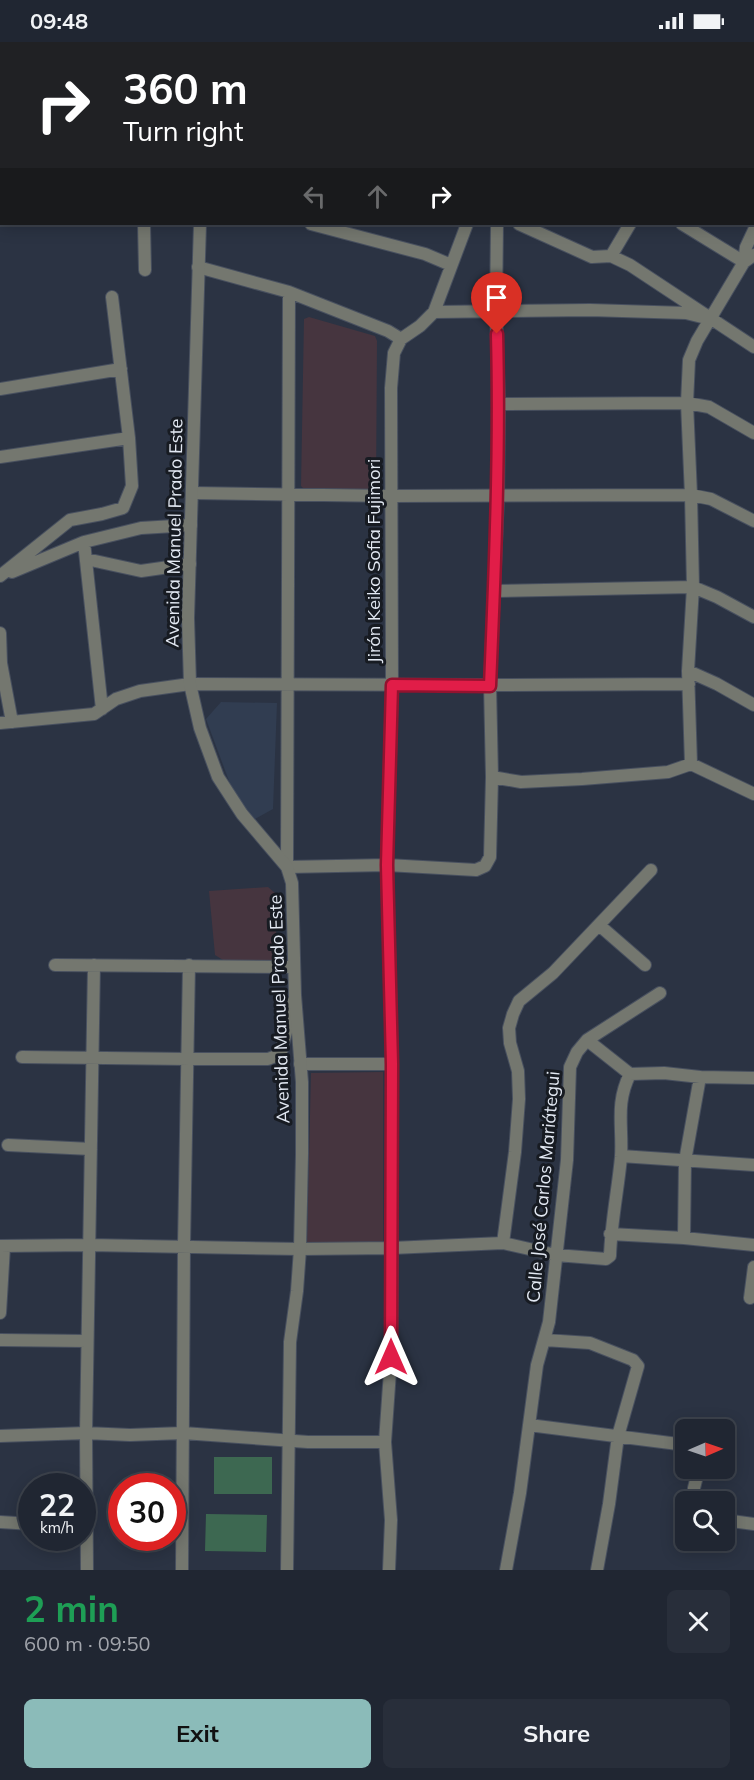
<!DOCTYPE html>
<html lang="en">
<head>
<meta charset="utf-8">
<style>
	:root { --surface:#202632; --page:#282e3a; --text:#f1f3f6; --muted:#a2a5ac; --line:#3d434d; --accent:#8bbbb9 }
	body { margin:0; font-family:Mulish,sans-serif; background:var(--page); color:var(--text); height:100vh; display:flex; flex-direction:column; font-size:22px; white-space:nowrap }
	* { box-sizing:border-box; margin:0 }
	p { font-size:20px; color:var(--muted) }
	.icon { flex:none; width:33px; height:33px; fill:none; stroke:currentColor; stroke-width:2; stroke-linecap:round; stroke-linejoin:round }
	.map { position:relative; height:1528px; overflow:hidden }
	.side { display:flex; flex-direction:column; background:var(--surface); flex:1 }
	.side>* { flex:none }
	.banner { position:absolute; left:0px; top:0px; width:754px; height:183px; box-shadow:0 3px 15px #0003,0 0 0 2px var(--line); background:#202124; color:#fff; overflow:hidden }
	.needle { width:39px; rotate:88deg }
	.tools { position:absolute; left:675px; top:1377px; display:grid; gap:12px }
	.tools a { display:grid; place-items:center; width:60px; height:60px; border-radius:9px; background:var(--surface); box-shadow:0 3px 15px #0003,0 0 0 2px var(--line); font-size:30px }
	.speed { position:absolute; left:18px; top:1431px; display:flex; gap:12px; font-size:30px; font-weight:700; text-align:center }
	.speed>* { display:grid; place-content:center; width:78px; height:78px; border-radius:50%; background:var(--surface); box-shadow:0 3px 15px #0003,0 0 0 2px var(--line); line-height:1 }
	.speed small { font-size:15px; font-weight:400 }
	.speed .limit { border:9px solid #d22; background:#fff; color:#111 }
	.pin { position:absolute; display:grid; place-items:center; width:51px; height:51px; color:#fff; margin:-62px -26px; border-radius:50% 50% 50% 0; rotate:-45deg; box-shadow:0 0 6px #0007 }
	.pin .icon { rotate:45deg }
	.me { position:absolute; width:66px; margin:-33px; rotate:0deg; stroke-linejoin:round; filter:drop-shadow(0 0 4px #0008) }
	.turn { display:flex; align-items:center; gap:21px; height:126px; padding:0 24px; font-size:27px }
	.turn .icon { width:78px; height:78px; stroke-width:2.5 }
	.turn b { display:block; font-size:42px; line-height:51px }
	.lanes { display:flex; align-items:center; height:57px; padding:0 24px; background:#0003; justify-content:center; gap:30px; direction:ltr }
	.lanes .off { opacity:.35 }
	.round { display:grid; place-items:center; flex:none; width:63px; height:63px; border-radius:9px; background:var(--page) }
	.headline { display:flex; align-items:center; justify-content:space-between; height:102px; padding:0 24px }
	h1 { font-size:36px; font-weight:700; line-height:45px; color:#1e9e55 }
	.button { display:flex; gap:12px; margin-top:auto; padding:12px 24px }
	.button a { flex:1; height:69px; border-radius:9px; background:var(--accent); color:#111; font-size:24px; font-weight:700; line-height:69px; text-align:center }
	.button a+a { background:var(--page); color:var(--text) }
	.status { display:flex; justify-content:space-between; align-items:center; height:42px; padding:0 30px; background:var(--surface); direction:ltr }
	.status svg { height:16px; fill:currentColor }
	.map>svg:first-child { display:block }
</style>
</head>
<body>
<div class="status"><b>09:48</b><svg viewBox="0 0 49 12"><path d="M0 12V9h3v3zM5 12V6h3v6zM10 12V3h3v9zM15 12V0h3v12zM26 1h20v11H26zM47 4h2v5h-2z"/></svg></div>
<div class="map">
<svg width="754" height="1528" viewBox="0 0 754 1528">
	<rect width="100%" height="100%" fill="#2b3343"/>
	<path fill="#313d51" d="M 221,660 L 277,661 L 273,767 L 253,778 L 232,747 L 206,677 Z"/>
	<path fill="#46353f" d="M 309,275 L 375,294 L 377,299 L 376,447 L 372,450 L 306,449 L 301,444 L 304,277 Z
		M 268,845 L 275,851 L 277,919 L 223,918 L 215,913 L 209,849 Z
		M 383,1030 L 383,1201 L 307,1201 L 311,1031 Z"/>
	<path fill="#3d6851" d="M 214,1415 L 272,1415 L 272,1452 L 214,1452 Z
		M 206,1472 L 267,1473 L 266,1510 L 205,1509 Z"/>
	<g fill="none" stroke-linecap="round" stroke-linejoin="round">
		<g stroke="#48505f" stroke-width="14">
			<path id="minor" d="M 32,0 L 32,2
				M 155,0 L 156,2
				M 370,0 L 373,2
				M 538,0 L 540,2
				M 695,0 L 698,2
				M 583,2 L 585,0
				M 726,2 L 726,0
				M 0,9 L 2,9
				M 753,46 L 754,45
				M 753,138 L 754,138
				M 144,182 L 145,228
				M 311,182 L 425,212 L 451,223
				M 519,182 L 592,215 L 611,214 L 630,223 L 754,305
				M 682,182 L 744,220 L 754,213
				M 611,214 L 630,182
				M 198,225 L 289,250 L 388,289 L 401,297
				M 289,250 L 287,825 L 387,823 L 476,828 L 485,824 L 490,815 L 492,735 L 490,643 L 498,454 L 499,362 L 496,268 L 497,182
				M 434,270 L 590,268 L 686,271 L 710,277
				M 0,347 L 121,327
				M 499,362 L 687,361 L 709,365 L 754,391
				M 0,415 L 129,396
				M 193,451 L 392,454 L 691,453 L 711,457 L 754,479
				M 84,500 L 102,667
				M 86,517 L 141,529 L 190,522
				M 12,530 L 84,500 L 141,486 L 191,483
				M 0,534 L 70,478 L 102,472 L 123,466 L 132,444 L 129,396 L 112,255
				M 494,549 L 693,545 L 717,555 L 754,575
				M 0,591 L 1,621 L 12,680
				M 688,629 L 717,642 L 754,663
				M 0,681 L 94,672 L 116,657 L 140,649 L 190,642 L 490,643 L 689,642
				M 691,722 L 688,629 L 693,545 L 691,453 L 687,361 L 689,318 L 697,299 L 744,220 L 746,205 L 754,188
				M 492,735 L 521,740 L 582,737 L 668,730 L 691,722 L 754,752
				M 599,883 L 645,923
				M 55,923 L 294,925
				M 587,998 L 630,1032
				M 22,1015 L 188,1017 L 268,1017 L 276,1014 L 281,1010 L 294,958
				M 300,1022 L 392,1022
				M 8,1103 L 91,1107
				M 621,1114 L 754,1123
				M 610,1192 L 684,1196 L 754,1203
				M 684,1196 L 685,1119 L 700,1035
				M 503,1201 L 515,1110 L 519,1057 L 518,1029 L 510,1001 L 509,986 L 513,972 L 519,959 L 553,931 L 651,828
				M 0,1204 L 89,1203 L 300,1207 L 392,1206 L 503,1201 L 556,1213 L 606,1217 L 610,1214 C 611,1180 618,1148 621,1115 C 623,1084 615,1062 630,1032 L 664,1031 L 700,1035 L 754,1036
				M 750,1256 L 754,1225
				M 0,1271 L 4,1205
				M 0,1298 L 87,1299
				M 545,1298 L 590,1301 L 633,1318 L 638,1324 L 618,1394 L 609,1462 L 597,1528
				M 529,1383 L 686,1403
				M 0,1394 L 86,1391 L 130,1393 L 183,1391 L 308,1400 L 385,1400
				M 693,1460 L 694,1446 L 699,1426
				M 724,1478 L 754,1482
				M 0,1480 L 32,1482
				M 87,1528 L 86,1391 L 94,923
				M 182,1528 L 184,1204 L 189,923
				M 389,1528 L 391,1478 L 385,1400 L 391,1315 L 392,1206 L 392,1022 L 387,823 L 392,643 L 391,346 L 394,311 L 401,297 L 420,284 L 434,270 L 467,182
				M 506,1528 L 520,1451 L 537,1323 L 549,1280 L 567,1118 L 570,1025 L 577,1010 L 587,998 L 660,951"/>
		</g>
		<g stroke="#48505f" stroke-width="14">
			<path id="tertiary" d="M 237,2 L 238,0
				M 200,182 L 188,576 L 190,642 L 200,686 L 218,735 L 242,772 L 287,825 L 292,841 L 295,953 L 302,1040 L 302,1112 L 300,1207 L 297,1249 L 290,1300 L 287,1528"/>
		</g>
		<use href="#minor" stroke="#74776f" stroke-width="12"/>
		<use href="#tertiary" stroke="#74776f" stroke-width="12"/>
	</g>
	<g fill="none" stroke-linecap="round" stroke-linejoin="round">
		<g stroke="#92132f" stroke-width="15">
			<path id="route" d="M 391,1315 L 392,1022 L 387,823 L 392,643 L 490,644 C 495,526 500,409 497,292"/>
		</g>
		<use href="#route" stroke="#e11d48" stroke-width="10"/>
	</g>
	<g text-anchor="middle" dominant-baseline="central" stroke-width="6" stroke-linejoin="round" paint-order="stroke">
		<g font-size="18" fill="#e3e9f3" stroke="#171b22">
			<text transform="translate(174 491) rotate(-89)">Avenida Manuel Prado Este</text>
			<text transform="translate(373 519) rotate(-90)">Jirón Keiko Sofia Fujimori</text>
			<text transform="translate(279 967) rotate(-92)">Avenida Manuel Prado Este</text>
			<text transform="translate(543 1145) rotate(-85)">Calle José Carlos Mariátegui</text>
		</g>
	</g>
</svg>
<div class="tools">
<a><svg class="needle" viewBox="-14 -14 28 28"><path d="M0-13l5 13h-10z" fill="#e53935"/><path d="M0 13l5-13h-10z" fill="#a2a5ac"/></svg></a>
<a><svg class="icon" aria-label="search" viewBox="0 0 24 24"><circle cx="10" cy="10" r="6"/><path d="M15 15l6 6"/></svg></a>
</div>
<div class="speed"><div>22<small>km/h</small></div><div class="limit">30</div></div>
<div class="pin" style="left:497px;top:292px;background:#d93025"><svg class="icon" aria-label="arrive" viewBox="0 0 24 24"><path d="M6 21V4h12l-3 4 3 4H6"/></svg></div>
<svg class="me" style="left:391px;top:1315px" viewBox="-20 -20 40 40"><path d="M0-17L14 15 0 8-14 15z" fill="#e11d48" stroke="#fff" stroke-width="4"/></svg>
<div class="banner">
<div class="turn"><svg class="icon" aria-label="right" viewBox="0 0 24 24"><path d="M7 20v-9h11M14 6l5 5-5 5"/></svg><div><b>360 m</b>Turn right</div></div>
<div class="lanes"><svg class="icon off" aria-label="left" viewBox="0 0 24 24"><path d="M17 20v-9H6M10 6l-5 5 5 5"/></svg><svg class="icon off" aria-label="ahead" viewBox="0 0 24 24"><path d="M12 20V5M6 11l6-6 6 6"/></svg><svg class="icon" aria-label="right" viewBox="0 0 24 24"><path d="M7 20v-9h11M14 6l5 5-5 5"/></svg></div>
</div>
</div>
<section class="side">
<div class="headline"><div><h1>2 min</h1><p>600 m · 09:50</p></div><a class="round"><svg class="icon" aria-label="close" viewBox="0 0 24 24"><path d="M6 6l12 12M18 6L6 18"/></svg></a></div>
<div class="button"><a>Exit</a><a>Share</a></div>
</section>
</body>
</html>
